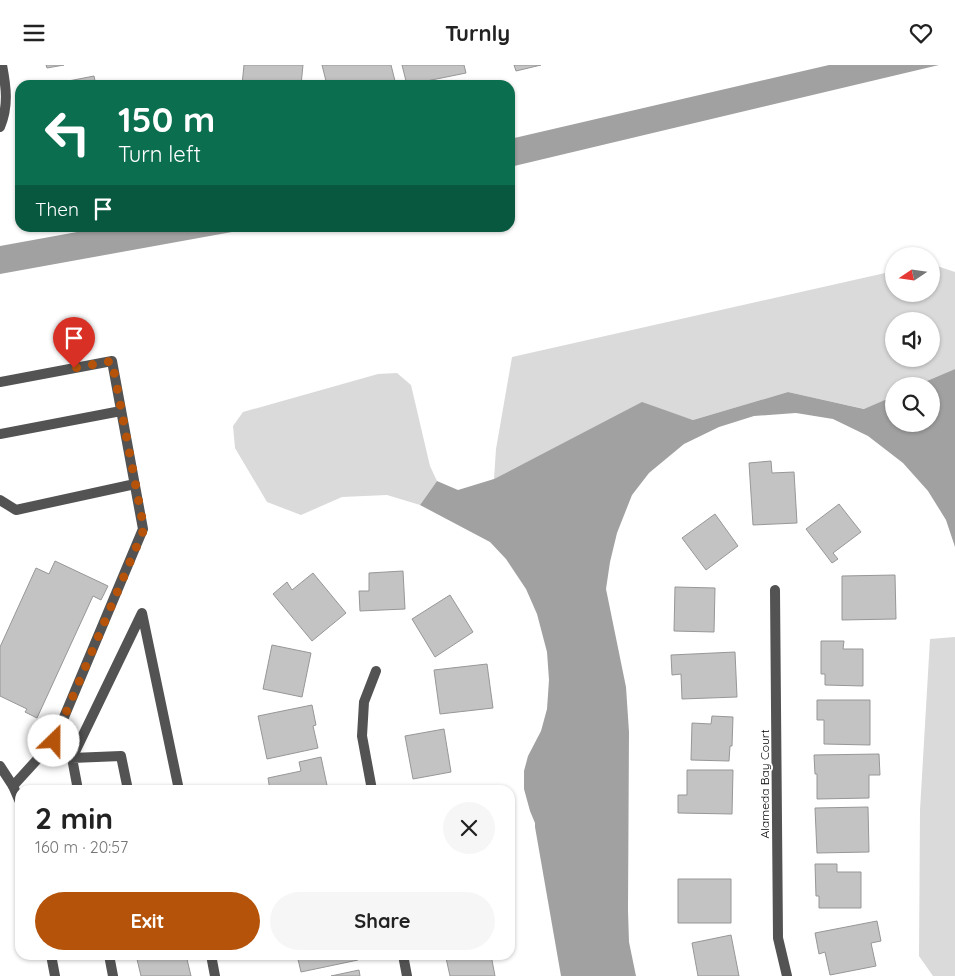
<!DOCTYPE html>
<html lang="en">
<head>
<meta charset="utf-8">
<style>
	:root { --surface:#fff; --page:#f6f6f6; --text:#222; --muted:#767676; --accent:#b45309 }
	body { margin:0; font-family:Quicksand,sans-serif; background:var(--page); color:var(--text); height:100vh; display:flex; flex-direction:column; font-size:19px; white-space:nowrap }
	* { box-sizing:border-box; margin:0 }
	p { font-size:16px; color:var(--muted) }
	.icon { flex:none; width:28px; height:28px; fill:none; stroke:currentColor; stroke-width:2; stroke-linecap:round; stroke-linejoin:round }
	.map { position:relative; flex:1; overflow:hidden }
	.panel { position:absolute; left:15px; top:720px; width:500px; height:175px; display:flex; flex-direction:column; background:var(--surface); border-radius:15px; box-shadow:0 1px 4px #0004 }
	.panel>* { flex:none }
	.banner { position:absolute; left:15px; top:15px; width:500px; height:152px; border-radius:15px; box-shadow:0 1px 4px #0004; background:#0b6e4f; color:#fff; overflow:hidden }
	.needle { width:32px; rotate:257deg }
	.fabs { position:absolute; left:885px; top:182px; display:grid; gap:10px }
	.fabs a { display:grid; place-items:center; width:55px; height:55px; border-radius:50%; background:var(--surface); box-shadow:0 1px 4px #0004; font-size:25px }
	.pin { position:absolute; display:grid; place-items:center; width:42px; height:42px; color:#fff; margin:-51px -21px; border-radius:50% 50% 50% 0; rotate:-45deg; box-shadow:0 0 5px #0007 }
	.pin .icon { rotate:45deg }
	.me { position:absolute; width:55px; margin:-28px; rotate:23deg; stroke-linejoin:round; filter:drop-shadow(0 0 4px #0008) }
	.turn { display:flex; align-items:center; gap:18px; height:105px; padding:0 20px; font-size:22px }
	.turn .icon { width:65px; height:65px; stroke-width:2.5 }
	.turn b { display:block; font-size:35px; line-height:42px }
	.then { display:flex; align-items:center; height:48px; padding:0 20px; background:#0003; gap:10px; font-size:19px }
	.round { display:grid; place-items:center; flex:none; width:52px; height:52px; border-radius:26px; background:var(--page) }
	.headline { display:flex; align-items:center; justify-content:space-between; height:85px; padding:0 20px }
	h1 { font-size:30px; font-weight:700; line-height:38px }
	.primary-button { display:flex; gap:10px; margin-top:auto; padding:10px 20px }
	.primary-button a { flex:1; height:58px; border-radius:30px; background:var(--accent); color:#fff; font-size:20px; font-weight:700; line-height:58px; text-align:center }
	.primary-button a+a { background:var(--page); color:var(--text) }
	header { display:flex; justify-content:space-between; align-items:center; height:65px; padding:0 20px; background:var(--surface); font-size:22px; font-weight:700 }
	.map>svg:first-child { display:block }
</style>
</head>
<body>
<header><svg class="icon" aria-label="menu" viewBox="0 0 24 24"><path d="M4 6h16M4 12h16M4 18h16"/></svg>Turnly<svg class="icon" aria-label="heart" viewBox="0 0 24 24"><path d="M12 20l-8-8c-3-5 5-10 8-4 3-6 11-1 8 4z"/></svg></header>
<div class="map">
<svg width="955" height="911" viewBox="0 0 955 911">
	<rect width="100%" height="100%" fill="#fff"/>
	<path fill="#dadada" fill-rule="evenodd" d="M 931,199 L 955,207 L 955,304 L 915,321 L 894,321 L 894,331 L 865,344 L 788,327 L 693,355 L 642,338 L 494,414 L 496,384 L 512,292 L 894,206 L 894,229 L 931,229 ZM 894,256 L 931,256 L 931,294 L 894,294 Z
		M 397,308 L 411,320 L 430,401 L 437,416 L 420,440 L 387,430 L 342,432 L 301,450 L 267,437 L 235,383 L 233,361 L 243,347 L 378,309 Z
		M 955,572 L 955,911 L 933,911 L 919,891 L 920,745 L 930,574 Z"/>
	<path fill="#a1a1a1" d="M 829,0 L 939,0 L 510,102 L 510,74 Z
		M 99,163 L 99,162 L 254,163 L 0,209 L 0,181 Z
		M 955,304 L 955,487 L 955,482 L 946,455 L 928,426 L 903,398 L 868,371 L 833,354 L 796,348 L 754,351 L 719,362 L 684,379 L 649,408 L 632,430 L 617,468 L 610,497 L 606,524 L 626,622 L 629,667 L 628,846 L 629,877 L 636,911 L 561,911 L 535,762 L 535,758 L 530,746 L 524,724 L 524,706 L 528,691 L 541,666 L 547,644 L 549,615 L 547,587 L 537,549 L 526,524 L 506,494 L 490,477 L 420,440 L 437,416 L 458,425 L 494,414 L 642,337 L 693,355 L 788,327 L 864,344 L 894,331 L 894,359 L 931,359 L 931,321 L 915,321 Z"/>
	<path fill="#c3c3c3" stroke="#979797" d="M 46,0 L 64,0 L 47,3 Z
		M 244,0 L 303,0 L 301,20 L 242,20 Z
		M 322,0 L 391,0 L 396,20 L 327,20 Z
		M 402,0 L 464,0 L 466,8 L 407,20 Z
		M 514,0 L 541,0 L 516,6 Z
		M 94,11 L 96,20 L 48,20 Z
		M 771,396 L 772,408 L 794,407 L 797,458 L 753,460 L 749,398 Z
		M 839,439 L 861,467 L 833,488 L 838,494 L 832,498 L 806,464 Z
		M 715,449 L 738,481 L 706,505 L 682,473 Z
		M 55,496 L 108,521 L 101,535 L 93,531 L 37,653 L 25,647 L 27,644 L 0,631 L 0,582 L 36,503 L 49,509 Z
		M 403,506 L 405,544 L 360,546 L 359,526 L 369,526 L 369,508 Z
		M 313,508 L 346,548 L 312,576 L 273,529 L 287,517 L 292,525 Z
		M 895,510 L 896,554 L 842,555 L 842,511 Z
		M 675,522 L 715,523 L 714,567 L 674,566 Z
		M 450,530 L 473,567 L 435,592 L 412,554 Z
		M 821,576 L 844,576 L 843,584 L 863,584 L 863,621 L 825,620 L 825,609 L 821,609 Z
		M 272,580 L 311,588 L 302,632 L 263,624 Z
		M 735,587 L 737,632 L 682,634 L 681,609 L 672,610 L 671,590 Z
		M 487,599 L 493,643 L 440,649 L 434,605 Z
		M 817,635 L 870,635 L 870,680 L 824,679 L 824,655 L 817,655 Z
		M 312,640 L 316,660 L 313,661 L 318,683 L 267,694 L 258,651 Z
		M 712,651 L 733,652 L 732,681 L 730,681 L 729,696 L 691,695 L 692,658 L 711,659 Z
		M 444,664 L 451,707 L 413,714 L 405,671 Z
		M 879,689 L 880,710 L 869,710 L 869,733 L 817,734 L 817,709 L 815,709 L 814,690 Z
		M 321,692 L 328,725 L 270,725 L 268,713 L 301,706 L 299,697 Z
		M 687,705 L 733,705 L 732,749 L 678,748 L 678,730 L 687,730 Z
		M 456,721 L 456,725 L 436,725 Z
		M 868,742 L 869,787 L 817,788 L 815,743 Z
		M 815,799 L 837,799 L 837,807 L 861,807 L 861,843 L 819,843 L 819,831 L 816,831 Z
		M 678,814 L 731,814 L 731,858 L 678,858 Z
		M 877,856 L 881,876 L 871,878 L 876,901 L 830,910 L 825,887 L 819,889 L 815,868 Z
		M 731,870 L 739,911 L 698,911 L 692,878 Z
		M 136,890 L 186,890 L 191,911 L 141,911 Z
		M 297,890 L 357,890 L 358,895 L 301,907 Z
		M 463,890 L 491,890 L 495,911 L 450,911 L 446,893 Z
		M 359,905 L 360,911 L 331,911 Z"/>
	<g fill="none" stroke-linecap="round" stroke-linejoin="round">
		<path stroke="#535353" stroke-width="10" d="M 0,317 L 112,296 L 143,464 L 54,676 L 13,721
			M 0,369 L 121,346
			M 0,435 L 16,445 L 135,419
			M 72,693 L 121,691 L 128,725
			M 78,725 L 72,693 L 142,548 L 179,725
			M 109,890 L 113,911
			M 211,890 L 215,911"/>
		<path stroke="#535353" stroke-width="10" d="M 0,62 C 9,41 6,21 2,0
			M 775,525 L 778,873 L 787,911
			M 0,701 L 13,721 L 20,737
			M 372,725 L 362,671 L 364,637 L 376,606
			M 51,890 L 55,911
			M 403,890 L 407,911"/>
	</g>
	<g fill="none" stroke-linecap="round" stroke-linejoin="round">
		<path stroke="#b45309" stroke-width="9" stroke-dasharray="0 16.2" d="M 54,676 L 144,464 L 112,296 L 74,303"/>
	</g>
	<g text-anchor="middle" dominant-baseline="central" stroke-width="4" stroke-linejoin="round" paint-order="stroke">
		<g font-size="12" fill="#000" stroke="#fff">
			<text transform="translate(764 719) rotate(-90)">Alameda Bay Court</text>
		</g>
	</g>
</svg>
<div class="fabs">
<a><svg class="needle" viewBox="-14 -14 28 28"><path d="M0-13l5 13h-10z" fill="#e53935"/><path d="M0 13l5-13h-10z" fill="#767676"/></svg></a>
<a><svg class="icon" aria-label="sound" viewBox="0 0 24 24"><path d="M4 9h4l5-4v14l-5-4H4zM17 9q2 3 0 6"/></svg></a>
<a><svg class="icon" aria-label="search" viewBox="0 0 24 24"><circle cx="10" cy="10" r="6"/><path d="M15 15l6 6"/></svg></a>
</div>
<div class="pin" style="left:74px;top:303px;background:#d93025"><svg class="icon" aria-label="arrive" viewBox="0 0 24 24"><path d="M6 21V4h12l-3 4 3 4H6"/></svg></div>
<svg class="me" style="left:54px;top:676px" viewBox="-20 -20 40 40"><circle r="19" fill="#fff"/><path d="M0-13L10 11 0 6-10 11z" fill="#b45309"/></svg>
<div class="banner">
<div class="turn"><svg class="icon" aria-label="left" viewBox="0 0 24 24"><path d="M17 20v-9H6M10 6l-5 5 5 5"/></svg><div><b>150 m</b>Turn left</div></div>
<div class="then">Then<svg class="icon" aria-label="arrive" viewBox="0 0 24 24"><path d="M6 21V4h12l-3 4 3 4H6"/></svg></div>
</div>
<section class="panel">
<div class="headline"><div><h1>2 min</h1><p>160 m · 20:57</p></div><a class="round"><svg class="icon" aria-label="close" viewBox="0 0 24 24"><path d="M6 6l12 12M18 6L6 18"/></svg></a></div>
<div class="primary-button"><a>Exit</a><a>Share</a></div>
</section>
</div>
</body>
</html>
